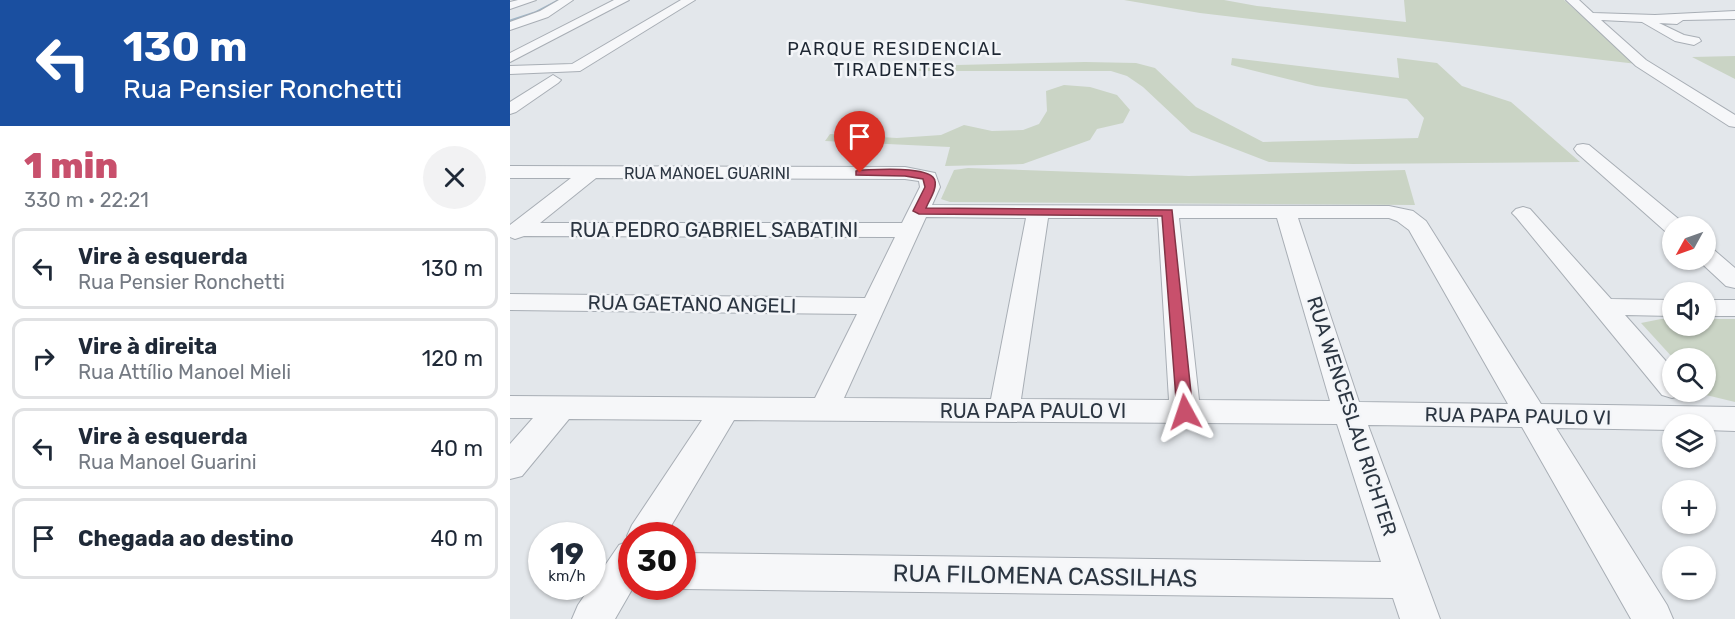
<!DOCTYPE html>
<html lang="pt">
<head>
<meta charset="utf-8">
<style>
	:root { --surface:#fff; --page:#f2f2f3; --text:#1f2937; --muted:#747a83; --line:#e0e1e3; --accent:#c8506c }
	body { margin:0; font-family:Rubik,sans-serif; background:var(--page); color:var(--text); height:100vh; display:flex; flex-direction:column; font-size:22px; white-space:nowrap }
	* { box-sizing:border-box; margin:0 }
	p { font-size:20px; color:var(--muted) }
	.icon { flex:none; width:33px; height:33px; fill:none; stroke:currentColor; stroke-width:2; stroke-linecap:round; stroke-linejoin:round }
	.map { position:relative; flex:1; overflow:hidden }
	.drawer { display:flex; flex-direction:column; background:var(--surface); width:510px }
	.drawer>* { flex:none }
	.guide { background:#1a4fa0; color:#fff; overflow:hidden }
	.needle { width:39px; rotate:230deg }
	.buttons { position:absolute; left:1152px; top:216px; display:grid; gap:12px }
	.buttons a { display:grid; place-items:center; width:54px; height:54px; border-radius:50%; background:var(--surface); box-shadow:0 2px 4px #0004; font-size:30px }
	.speed { position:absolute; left:18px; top:522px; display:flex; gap:12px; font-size:30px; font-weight:700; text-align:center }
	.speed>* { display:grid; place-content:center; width:78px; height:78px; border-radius:50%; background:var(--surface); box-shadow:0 2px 4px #0004; line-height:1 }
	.speed small { font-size:15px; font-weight:400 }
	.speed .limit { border:9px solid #d22; background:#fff; color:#111 }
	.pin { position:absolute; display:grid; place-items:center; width:51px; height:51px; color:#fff; margin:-62px -26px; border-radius:50% 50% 50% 0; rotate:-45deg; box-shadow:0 0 6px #0007 }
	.pin .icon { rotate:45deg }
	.me { position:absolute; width:66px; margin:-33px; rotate:355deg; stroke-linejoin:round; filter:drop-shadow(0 0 4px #0008) }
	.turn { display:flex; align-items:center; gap:21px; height:126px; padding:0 24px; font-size:27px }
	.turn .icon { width:78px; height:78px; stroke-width:2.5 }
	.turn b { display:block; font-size:42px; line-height:51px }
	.round { display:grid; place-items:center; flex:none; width:63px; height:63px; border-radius:32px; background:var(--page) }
	.overview { display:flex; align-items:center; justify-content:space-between; height:102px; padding:0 24px }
	h1 { font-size:36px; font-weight:800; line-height:45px; color:var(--accent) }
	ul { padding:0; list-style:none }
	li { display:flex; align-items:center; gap:18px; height:81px; margin:0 12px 9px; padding:0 12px; border:3px solid var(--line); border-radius:12px }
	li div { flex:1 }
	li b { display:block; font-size:22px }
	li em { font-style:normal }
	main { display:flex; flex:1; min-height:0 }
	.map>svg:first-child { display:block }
</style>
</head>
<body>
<main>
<section class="drawer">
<div class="guide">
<div class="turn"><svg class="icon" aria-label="left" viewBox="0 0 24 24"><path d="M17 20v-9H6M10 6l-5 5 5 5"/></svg><div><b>130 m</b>Rua Pensier Ronchetti</div></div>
</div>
<div class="overview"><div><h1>1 min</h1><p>330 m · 22:21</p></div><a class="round"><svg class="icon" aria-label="close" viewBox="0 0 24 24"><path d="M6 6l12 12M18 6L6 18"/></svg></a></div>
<ul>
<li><svg class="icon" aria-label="left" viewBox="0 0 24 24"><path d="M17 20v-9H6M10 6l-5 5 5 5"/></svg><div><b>Vire à esquerda</b><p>Rua Pensier Ronchetti</p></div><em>130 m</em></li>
<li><svg class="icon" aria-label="right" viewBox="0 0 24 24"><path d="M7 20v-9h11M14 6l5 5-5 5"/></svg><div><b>Vire à direita</b><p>Rua Attílio Manoel Mieli</p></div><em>120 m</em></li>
<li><svg class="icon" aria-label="left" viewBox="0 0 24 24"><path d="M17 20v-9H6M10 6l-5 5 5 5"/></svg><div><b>Vire à esquerda</b><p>Rua Manoel Guarini</p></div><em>40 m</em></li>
<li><svg class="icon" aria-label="arrive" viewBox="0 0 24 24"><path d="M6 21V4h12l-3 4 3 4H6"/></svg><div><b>Chegada ao destino</b></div><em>40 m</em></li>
</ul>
</section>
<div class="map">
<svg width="1225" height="619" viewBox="0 0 1225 619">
	<rect width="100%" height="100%" fill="#e3e7eb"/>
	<path fill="#cad4c5" d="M 614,0 L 714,0 L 747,6 L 896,22 L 894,0 L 1054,0 L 1127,64 L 690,13 Z
		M 1225,56 L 1225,79 L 1182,57 Z
		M 722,58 L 889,78 L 887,58 L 927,63 L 952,86 L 1001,102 L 1070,162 L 843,164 L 759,162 L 681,132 L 633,87 L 617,76 L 601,71 L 388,71 L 447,65 L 575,62 L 626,63 L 645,68 L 686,107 L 753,142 L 908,138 L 914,118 L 897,99 L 806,86 L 721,65 Z
		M 554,85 L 580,87 L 607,95 L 620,110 L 613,123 L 587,129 L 580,140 L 513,164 L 435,166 L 440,147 L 315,141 L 320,134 L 387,138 L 431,135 L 454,125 L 482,131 L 513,130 L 529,124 L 537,111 L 536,91 Z
		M 458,168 L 679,176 L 895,170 L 905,205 L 440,202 L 431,199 L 444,170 Z
		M 1151,319 L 1162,319 L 1162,326 L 1196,326 L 1196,319 L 1225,319 L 1225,402 L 1196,395 L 1193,392 L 1196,392 L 1196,358 L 1163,358 L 1131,323 Z"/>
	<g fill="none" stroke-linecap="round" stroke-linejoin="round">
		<path stroke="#a1b7c8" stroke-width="3" d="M 0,21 L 25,13 L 50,0"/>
		<g stroke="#a8aeb5" stroke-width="2">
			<path id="minor" d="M 8,0 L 26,0 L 0,9 L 0,2 Z
				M 49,0 L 63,0 L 38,17 L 0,30 L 0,22 L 30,11 Z
				M 104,0 L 119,0 L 0,62 L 0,53 Z
				M 171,0 L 185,0 L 70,71 L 0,74 L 0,66 L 62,64 Z
				M 1056,0 L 1069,0 L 1083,13 L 1145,15 L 1225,11 L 1225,19 L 1173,20 L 1167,24 L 1149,23 L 1174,35 L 1189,38 L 1191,41 L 1184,45 L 1165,41 L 1132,22 L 1091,20 L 1136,60 L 1225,115 L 1225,127 L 1219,126 L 1126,66 Z
				M 43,75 L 51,80 L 48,83 L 6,112 L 0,114 L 0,102 Z
				M 1073,144 L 1079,145 L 1171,221 L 1173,226 L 1162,226 L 1162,232 L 1155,231 L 1067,153 L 1064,149 L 1067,145 Z
				M 0,166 L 395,167 L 425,173 L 430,187 L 422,205 L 879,206 L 903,211 L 916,221 L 1031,404 L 1225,407 L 1225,431 L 1196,430 L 1196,424 L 1162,424 L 1162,430 L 1046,428 L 1157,605 L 1163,619 L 1121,619 L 1012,427 L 858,425 L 930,619 L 890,619 L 883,598 L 172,589 L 166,586 L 172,586 L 172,553 L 871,562 L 827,424 L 224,420 L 155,536 L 122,536 L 122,586 L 124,586 L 105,619 L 62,619 L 68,605 L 109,545 L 119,541 L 117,536 L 122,525 L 192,420 L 59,419 L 12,476 L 0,479 L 0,444 L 23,418 L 0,418 L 0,396 L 305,398 L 347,314 L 0,310 L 0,294 L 355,298 L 385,237 L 14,236 L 5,239 L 0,237 L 0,225 L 61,178 L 0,178 ZM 86,178 L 395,179 L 409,181 L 410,187 L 392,223 L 30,223 ZM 416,217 L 516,218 L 481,399 L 334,398 ZM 538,218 L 648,218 L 659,400 L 511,399 ZM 669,218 L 767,218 L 820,401 L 689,400 ZM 788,218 L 879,218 L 887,221 L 899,230 L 998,404 L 849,402 Z
				M 1013,207 L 1020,209 L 1101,299 L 1162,300 L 1162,316 L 1115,315 L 1162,368 L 1162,392 L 1174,392 L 1172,395 L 1162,398 L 1152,395 L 1006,217 L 1002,213 L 1006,209 Z
				M 1196,248 L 1204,250 L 1225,268 L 1225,288 L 1216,286 L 1188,260 L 1196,260 Z
				M 1196,300 L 1225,300 L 1225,316 L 1196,316 Z"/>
		</g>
		<use href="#minor" fill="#f6f7f9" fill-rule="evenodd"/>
	</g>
	<path fill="#c8506c" stroke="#823446" stroke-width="1.5" d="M 350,170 C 364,170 422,165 425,181 C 427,190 419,200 416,208 L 662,210 L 683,412 L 681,416 L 675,418 L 670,416 L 667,412 L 652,216 L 409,214 L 403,211 L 415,187 L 413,179 L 395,176 L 346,175 L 346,171 Z"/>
	<g text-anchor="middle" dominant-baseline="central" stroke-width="5" stroke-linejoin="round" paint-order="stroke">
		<g font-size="16" fill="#2c3642" stroke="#f3f5f8">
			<text x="197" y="173">RUA MANOEL GUARINI</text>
		</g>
		<g font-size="18" letter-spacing="1.5" fill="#1e2733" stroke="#f3f5f8">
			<text x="385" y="49">PARQUE RESIDENCIAL<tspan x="385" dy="21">TIRADENTES</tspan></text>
		</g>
		<g font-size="20" fill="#2c3642" stroke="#f3f5f8">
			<text x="204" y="230">RUA PEDRO GABRIEL SABATINI</text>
			<text transform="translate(182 304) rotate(1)">RUA GAETANO ANGELI</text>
			<text x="523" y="411">RUA PAPA PAULO VI</text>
			<text transform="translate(842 416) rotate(72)">RUA WENCESLAU RICHTER</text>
			<text transform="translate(1008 416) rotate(1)">RUA PAPA PAULO VI</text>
		</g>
		<g font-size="24" fill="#2c3642" stroke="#f3f5f8">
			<text transform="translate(535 576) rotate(1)">RUA FILOMENA CASSILHAS</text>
		</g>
	</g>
</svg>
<div class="buttons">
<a><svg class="needle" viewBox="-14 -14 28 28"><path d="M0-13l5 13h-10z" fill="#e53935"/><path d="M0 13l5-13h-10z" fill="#747a83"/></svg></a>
<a><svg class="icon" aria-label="sound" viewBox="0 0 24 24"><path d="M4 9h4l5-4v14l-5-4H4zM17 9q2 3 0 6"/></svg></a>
<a><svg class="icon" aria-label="search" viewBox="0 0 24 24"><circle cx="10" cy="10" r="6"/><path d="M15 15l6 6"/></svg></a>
<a><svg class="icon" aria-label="layers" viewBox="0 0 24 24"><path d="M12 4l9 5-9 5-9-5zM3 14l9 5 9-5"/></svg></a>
<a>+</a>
<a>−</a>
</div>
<div class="speed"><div>19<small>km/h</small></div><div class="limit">30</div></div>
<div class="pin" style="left:350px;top:173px;background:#d93025"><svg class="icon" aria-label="arrive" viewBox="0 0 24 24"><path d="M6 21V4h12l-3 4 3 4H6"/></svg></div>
<svg class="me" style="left:675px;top:412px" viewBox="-20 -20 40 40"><path d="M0-17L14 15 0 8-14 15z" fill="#c8506c" stroke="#fff" stroke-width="4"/></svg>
</div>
</main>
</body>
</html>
